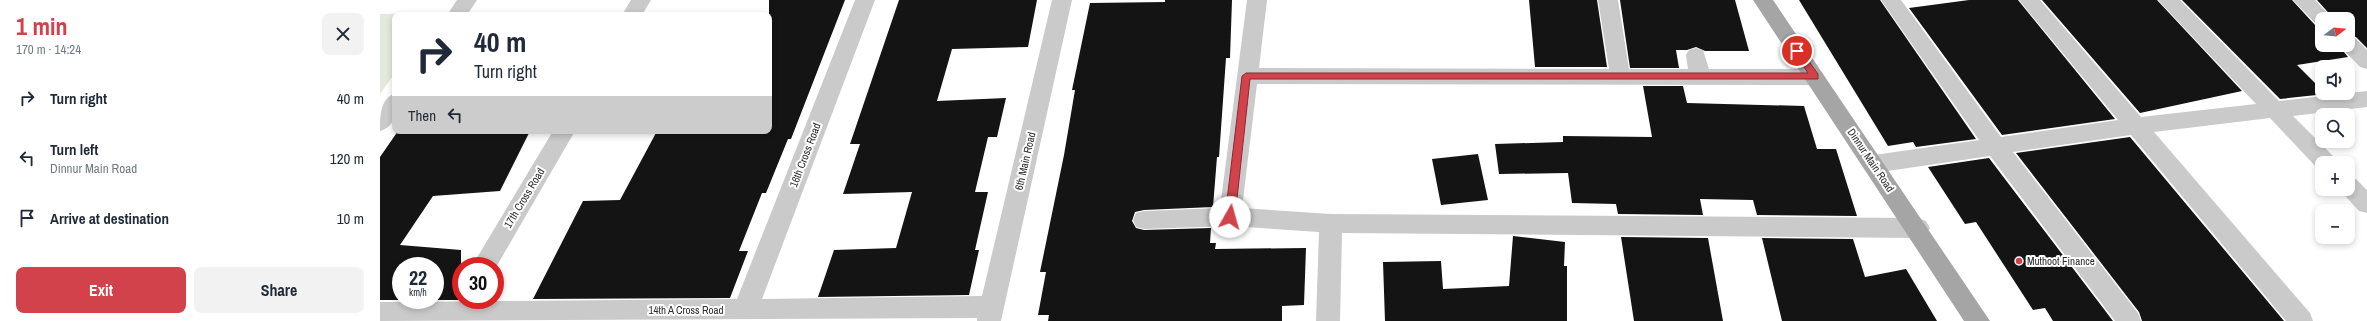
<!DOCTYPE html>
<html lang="en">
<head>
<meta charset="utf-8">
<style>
	:root { --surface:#fff; --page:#f2f2f3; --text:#1f2937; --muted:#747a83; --accent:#d1424b }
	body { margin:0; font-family:"Archivo Narrow",sans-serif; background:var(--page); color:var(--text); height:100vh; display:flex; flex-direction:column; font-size:15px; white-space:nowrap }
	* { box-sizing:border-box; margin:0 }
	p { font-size:13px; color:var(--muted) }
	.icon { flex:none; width:22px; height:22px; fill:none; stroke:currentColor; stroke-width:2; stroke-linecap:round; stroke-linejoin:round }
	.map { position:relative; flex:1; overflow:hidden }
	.panel { display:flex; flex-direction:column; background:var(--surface); width:380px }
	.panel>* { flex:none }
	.top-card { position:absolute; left:12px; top:12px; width:380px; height:122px; border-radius:8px; box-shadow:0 2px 6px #0003; background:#fff; color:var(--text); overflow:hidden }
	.needle { width:26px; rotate:74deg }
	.fabs { position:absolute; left:1935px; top:12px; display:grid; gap:8px }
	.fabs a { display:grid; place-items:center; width:40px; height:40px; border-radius:8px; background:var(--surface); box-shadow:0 2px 6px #0003; font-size:20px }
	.speed { position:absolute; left:12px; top:257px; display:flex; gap:8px; font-size:20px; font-weight:700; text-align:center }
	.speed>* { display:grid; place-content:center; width:52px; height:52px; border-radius:50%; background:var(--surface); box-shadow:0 2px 6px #0003; line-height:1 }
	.speed small { font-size:10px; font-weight:400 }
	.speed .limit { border:6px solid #d22; background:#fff; color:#111 }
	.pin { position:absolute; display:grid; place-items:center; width:34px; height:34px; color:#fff; margin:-17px; border:2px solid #fff; border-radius:50%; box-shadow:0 1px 4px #0007 }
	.me { position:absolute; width:44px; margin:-22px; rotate:7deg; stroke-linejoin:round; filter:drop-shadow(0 0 3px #0008) }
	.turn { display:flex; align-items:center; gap:14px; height:84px; padding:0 16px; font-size:18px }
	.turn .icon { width:52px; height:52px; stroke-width:2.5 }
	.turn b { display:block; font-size:28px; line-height:34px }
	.then { display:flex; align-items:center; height:38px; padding:0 16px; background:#0003; gap:8px; font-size:15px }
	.round { display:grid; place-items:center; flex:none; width:42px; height:42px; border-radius:8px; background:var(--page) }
	.headline { display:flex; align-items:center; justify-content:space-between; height:68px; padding:0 16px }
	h1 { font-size:24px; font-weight:700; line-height:30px; color:var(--accent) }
	.action { display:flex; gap:8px; margin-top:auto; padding:8px 16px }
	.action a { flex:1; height:46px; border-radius:8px; background:var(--accent); color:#fff; font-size:16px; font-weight:700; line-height:46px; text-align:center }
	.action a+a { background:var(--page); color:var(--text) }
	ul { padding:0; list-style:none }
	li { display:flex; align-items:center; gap:12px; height:60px; padding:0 16px }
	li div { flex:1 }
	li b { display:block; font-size:15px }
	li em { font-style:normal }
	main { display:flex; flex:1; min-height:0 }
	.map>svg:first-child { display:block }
</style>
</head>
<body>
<main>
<section class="panel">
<div class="headline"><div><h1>1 min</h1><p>170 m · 14:24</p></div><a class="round"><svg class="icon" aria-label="close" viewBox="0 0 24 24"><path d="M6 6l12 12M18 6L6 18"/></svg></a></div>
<ul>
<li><svg class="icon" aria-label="right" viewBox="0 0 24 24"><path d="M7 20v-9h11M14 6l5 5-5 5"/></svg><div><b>Turn right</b></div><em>40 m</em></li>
<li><svg class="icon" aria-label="left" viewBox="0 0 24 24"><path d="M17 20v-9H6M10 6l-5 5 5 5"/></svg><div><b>Turn left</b><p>Dinnur Main Road</p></div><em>120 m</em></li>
<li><svg class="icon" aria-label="arrive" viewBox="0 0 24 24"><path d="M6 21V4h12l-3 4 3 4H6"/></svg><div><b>Arrive at destination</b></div><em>10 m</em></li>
</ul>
<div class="action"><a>Exit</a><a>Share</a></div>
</section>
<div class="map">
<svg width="1987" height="321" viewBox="0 0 1987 321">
	<rect width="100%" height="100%" fill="#fff"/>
	<path fill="#e3e9dc" d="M 59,13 L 57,15 L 15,15 L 15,73 L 0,94 L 0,14 Z"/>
	<path fill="#141414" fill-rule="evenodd" d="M 389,0 L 465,0 L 411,139 L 408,139 L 386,193 L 382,193 L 359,251 L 368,251 L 350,298 L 153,299 L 203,201 L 240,200 L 277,131 L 389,131 Z
		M 519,0 L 657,0 L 648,47 L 572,49 L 557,101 L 626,98 L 617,137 L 608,137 L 595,192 L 608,192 L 595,250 L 599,250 L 589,295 L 438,297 L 454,250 L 516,248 L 532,192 L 463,194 L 480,144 L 470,144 Z
		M 785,0 L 852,0 L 850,58 L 846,58 L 839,157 L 837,157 L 833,207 L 764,210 L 755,212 L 752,221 L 756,228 L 764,230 L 831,228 L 830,243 L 836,243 L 835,249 L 926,248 L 924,305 L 902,306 L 902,321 L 668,321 L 669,315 L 658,315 L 666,272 L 660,272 L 684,155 L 695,90 L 692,90 L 710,3 L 785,2 Z
		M 1149,0 L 1217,0 L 1227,67 L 1155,67 Z
		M 1240,0 L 1355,0 L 1369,51 L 1325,51 L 1316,47 L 1307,50 L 1296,50 L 1299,68 L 1250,68 Z
		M 1419,0 L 1500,0 L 1596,139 L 1536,147 L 1533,142 L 1508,146 Z
		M 1589,0 L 1638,0 L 1735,119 L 1622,135 L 1529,8 Z
		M 1662,0 L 1777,0 L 1862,91 L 1760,113 Z
		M 1802,0 L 1912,0 L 1935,25 L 1942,27 L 1942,45 L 1958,45 L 1968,57 L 1917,65 L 1942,90 L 1942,93 L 1946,94 L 1900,99 Z
		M 1937,0 L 1987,0 L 1987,48 L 1976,37 L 1968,35 L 1968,19 L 1954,19 Z
		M 1263,86 L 1303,86 L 1307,103 L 1424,106 L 1437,149 L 1456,149 L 1477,216 L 1377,215 L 1373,200 L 1320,199 L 1323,215 L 1238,214 L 1236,204 L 1192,203 L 1188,173 L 1119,174 L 1115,144 L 1183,142 L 1183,136 L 1272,137 Z
		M 18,131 L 150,131 L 120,191 L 53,196 L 20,245 L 81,250 L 81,300 L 0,300 L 0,157 ZM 21,266 L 55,266 L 55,300 L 21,300 Z
		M 1750,137 L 1904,321 L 1762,321 L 1759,312 L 1636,153 Z
		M 1098,154 L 1108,200 L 1061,205 L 1052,159 Z
		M 1609,158 L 1733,321 L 1673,321 L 1665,308 L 1653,310 L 1596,222 L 1585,224 L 1548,167 Z
		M 1133,236 L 1185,242 L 1184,266 L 1187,266 L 1187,321 L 1005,321 L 1003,262 L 1061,261 L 1063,289 L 1129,286 Z
		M 1241,237 L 1328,238 L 1343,321 L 1254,321 Z
		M 1382,238 L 1473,239 L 1485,277 L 1526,269 L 1557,321 L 1402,321 Z"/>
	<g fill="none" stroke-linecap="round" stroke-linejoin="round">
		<path fill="#cacaca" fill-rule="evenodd" d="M 77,0 L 97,0 L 87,15 L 67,15 Z
			M 251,0 L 271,0 L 262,15 L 242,15 Z
			M 475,0 L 495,0 L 382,299 L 602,296 L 672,0 L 692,0 L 621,321 L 597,321 L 597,318 L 0,321 L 0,302 L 357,299 Z
			M 867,0 L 887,0 L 879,68 L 1229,69 L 1218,0 L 1238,0 L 1249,69 L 1308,69 L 1306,55 L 1309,50 L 1316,48 L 1323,50 L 1329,69 L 1435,69 L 1442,72 L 1445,77 L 1442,82 L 1435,85 L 877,84 L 862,208 L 951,214 L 1538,218 L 1546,221 L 1550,228 L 1546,235 L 1538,238 L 962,233 L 960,321 L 936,321 L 939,232 L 850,226 L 764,229 L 756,227 L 753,220 L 756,213 L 764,211 L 840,208 Z
			M 1501,0 L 1521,0 L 1621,137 L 1738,120 L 1639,0 L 1660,0 L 1761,117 L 1876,104 L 1778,0 L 1800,0 L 1899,101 L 1987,91 L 1987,107 L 1913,116 L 1954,157 L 1957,163 L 1942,163 L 1942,170 L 1938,169 L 1890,118 L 1774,132 L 1930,313 L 1933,321 L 1906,321 L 1751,135 L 1633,152 L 1758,313 L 1761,321 L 1735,321 L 1610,156 L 1494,173 L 1486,170 L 1483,164 L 1486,158 L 1494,155 L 1599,140 Z
			M 1913,0 L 1935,0 L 1953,19 L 1942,19 L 1942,26 L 1936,24 Z
			M 1968,36 L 1975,38 L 1987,50 L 1987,69 L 1980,67 L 1959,45 L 1968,45 Z
			M 15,93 C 15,109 18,126 0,131 C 0,116 0,99 15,93 Z
			M 173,131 L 195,131 L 115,269 L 115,266 L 92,266 Z
			M 1968,176 L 1976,179 L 1987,190 L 1987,213 L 1979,211 L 1959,189 L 1968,189 Z"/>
		<path fill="#a5a5a5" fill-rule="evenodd" d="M 1373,0 L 1393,0 L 1610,321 L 1584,321 Z"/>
	</g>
	<path fill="#d1424b" stroke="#882b31" d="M 1417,48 L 1420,49 L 1438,74 L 1438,79 L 870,79 L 855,217 L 850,221 L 845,217 L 862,76 L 866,73 L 1428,73 L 1413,51 Z"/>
	<circle fill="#d1424b" stroke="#fff" stroke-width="1.5" cx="1639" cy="261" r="4"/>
	<g text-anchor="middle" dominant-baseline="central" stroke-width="4" stroke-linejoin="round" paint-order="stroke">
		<g font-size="11" fill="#2d2d2d" stroke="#fff">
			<text transform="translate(425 155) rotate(-69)">16th Cross Road</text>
			<text transform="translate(1491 160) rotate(56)">Dinnur Main Road</text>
			<text transform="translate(645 161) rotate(-77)">6th Main Road</text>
			<text transform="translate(144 198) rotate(-59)">17th Cross Road</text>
			<text x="306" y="310">14th A Cross Road</text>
		</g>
		<g font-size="11" fill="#2d2d2d" stroke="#fff" text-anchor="start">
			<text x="1647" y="261">Muthoot Finance</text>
		</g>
	</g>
</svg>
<div class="fabs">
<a><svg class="needle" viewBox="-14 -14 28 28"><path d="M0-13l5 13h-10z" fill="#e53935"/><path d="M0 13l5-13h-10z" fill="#747a83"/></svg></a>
<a><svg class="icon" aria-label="sound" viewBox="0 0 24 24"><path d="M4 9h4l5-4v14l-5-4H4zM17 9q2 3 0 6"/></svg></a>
<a><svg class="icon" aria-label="search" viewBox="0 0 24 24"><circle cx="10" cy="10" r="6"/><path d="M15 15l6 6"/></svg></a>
<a>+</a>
<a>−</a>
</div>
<div class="speed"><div>22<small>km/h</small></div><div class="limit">30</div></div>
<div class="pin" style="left:1417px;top:51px;background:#d93025"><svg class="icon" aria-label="arrive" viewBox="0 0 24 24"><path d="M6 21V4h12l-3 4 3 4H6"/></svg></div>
<svg class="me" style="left:850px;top:217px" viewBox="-20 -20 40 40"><circle r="19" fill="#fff"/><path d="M0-13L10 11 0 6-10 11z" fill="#d1424b"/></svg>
<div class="top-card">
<div class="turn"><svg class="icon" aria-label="right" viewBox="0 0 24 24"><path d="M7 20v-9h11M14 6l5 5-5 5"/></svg><div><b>40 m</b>Turn right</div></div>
<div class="then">Then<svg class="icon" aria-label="left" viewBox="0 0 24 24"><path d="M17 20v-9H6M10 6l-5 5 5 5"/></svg></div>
</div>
</div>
</main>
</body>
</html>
